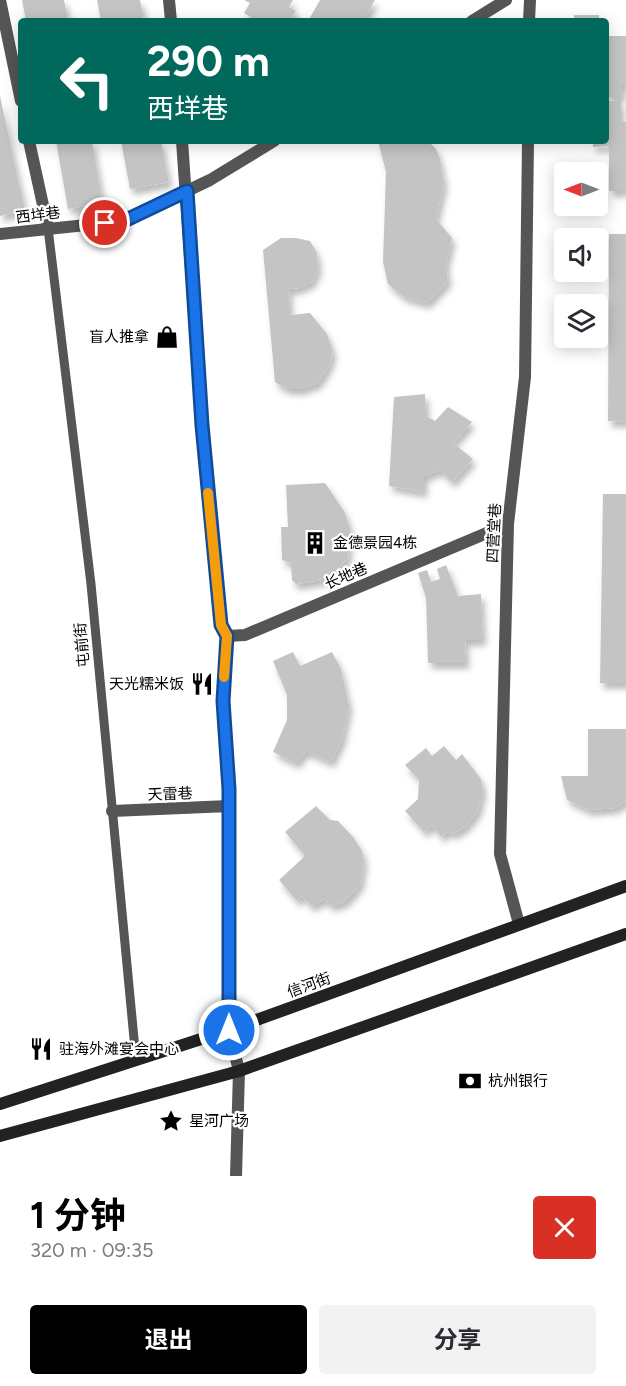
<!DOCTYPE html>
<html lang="zh">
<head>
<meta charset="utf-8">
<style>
	:root { --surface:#fff; --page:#f2f2f3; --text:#2b2b33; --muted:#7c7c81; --accent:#000 }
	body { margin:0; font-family:Figtree,"Noto Sans SC",sans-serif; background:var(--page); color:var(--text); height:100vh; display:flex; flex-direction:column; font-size:22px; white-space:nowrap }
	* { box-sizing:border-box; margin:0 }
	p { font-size:20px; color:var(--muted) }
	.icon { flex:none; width:33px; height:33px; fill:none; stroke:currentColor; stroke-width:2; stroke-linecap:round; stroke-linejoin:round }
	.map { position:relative; height:1176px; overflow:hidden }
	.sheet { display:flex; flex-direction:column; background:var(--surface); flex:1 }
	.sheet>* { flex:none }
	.hud { position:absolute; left:18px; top:18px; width:591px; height:126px; border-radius:6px; box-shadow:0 3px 15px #0003; background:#00695c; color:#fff; overflow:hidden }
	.needle { width:39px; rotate:270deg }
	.controls { position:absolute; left:554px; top:162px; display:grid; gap:12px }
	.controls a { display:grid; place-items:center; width:54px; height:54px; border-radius:6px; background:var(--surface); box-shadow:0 3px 15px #0003; font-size:30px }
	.pin { position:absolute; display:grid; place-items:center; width:51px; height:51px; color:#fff; margin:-26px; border:3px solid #fff; border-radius:50%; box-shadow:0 2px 6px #0007 }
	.me { position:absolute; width:66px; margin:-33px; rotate:0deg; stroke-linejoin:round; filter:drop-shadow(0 0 4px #0008) }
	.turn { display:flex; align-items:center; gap:21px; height:126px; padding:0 30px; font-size:27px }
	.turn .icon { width:78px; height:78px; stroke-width:2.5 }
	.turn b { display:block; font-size:42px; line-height:51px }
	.round { display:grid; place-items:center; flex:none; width:63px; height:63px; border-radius:6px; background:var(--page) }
	.head { display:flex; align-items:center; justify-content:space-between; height:102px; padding:0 30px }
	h1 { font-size:36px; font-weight:700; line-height:45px; color:var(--accent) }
	.button { display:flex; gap:12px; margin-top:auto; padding:12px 30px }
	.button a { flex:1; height:69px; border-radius:6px; background:var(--accent); color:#fff; font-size:24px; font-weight:700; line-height:69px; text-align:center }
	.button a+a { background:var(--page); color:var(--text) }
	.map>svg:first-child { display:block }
</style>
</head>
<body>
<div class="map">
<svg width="626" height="1176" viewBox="0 0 626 1176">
	<defs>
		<filter id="shadow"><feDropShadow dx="3.5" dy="6" stdDeviation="3" flood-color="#0004"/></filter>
	</defs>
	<rect width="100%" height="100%" fill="#fff"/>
	<path fill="#c4c4c4" filter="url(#shadow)" d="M 22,0 L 64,0 L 68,21 L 26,21 Z
		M 97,0 L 140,0 L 144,21 L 101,21 Z
		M 244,0 L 293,0 L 289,7 L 296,11 L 292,17 L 300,21 L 257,21 L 244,13 L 250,3 Z
		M 320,0 L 375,0 L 363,21 L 308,21 Z
		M 574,15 L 599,15 L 599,21 L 574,21 Z
		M 606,36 L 626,36 L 626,85 L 622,85 L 622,97 L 606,97 Z
		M 0,96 L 25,210 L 0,216 Z
		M 621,100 L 621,122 L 626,122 L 626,191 L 609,191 L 609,146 L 593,147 L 593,141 L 606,141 L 606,101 Z
		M 56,141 L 92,141 L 103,203 L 68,209 Z
		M 121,141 L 161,141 L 169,182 L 130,189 Z
		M 378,141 L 428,141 L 436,149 L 440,159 L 444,183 L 436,219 L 452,238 L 446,264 L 448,281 L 427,303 L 404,297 L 388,284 L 383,262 L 386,172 Z
		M 609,234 L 626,234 L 626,422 L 608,421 Z
		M 281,238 L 296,238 L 310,241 L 317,253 L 318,269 L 312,282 L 299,288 L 289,289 L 290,315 L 310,313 L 327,334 L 333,351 L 330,364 L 318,383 L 301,389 L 287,389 L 275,382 L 263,250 Z
		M 425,394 L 426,416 L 435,421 L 448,407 L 472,422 L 453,443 L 473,459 L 452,482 L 440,470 L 424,476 L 424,492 L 389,486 L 394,397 Z
		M 325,483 L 344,511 L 350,528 L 348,558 L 328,579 L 296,584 L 292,580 L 291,563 L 282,560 L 281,527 L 288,527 L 286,485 Z
		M 603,494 L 626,494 L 626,683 L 600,683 Z
		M 446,565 L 458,596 L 481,594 L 483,640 L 465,640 L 466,663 L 428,663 L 426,598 L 418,573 L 427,570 L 431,582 L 440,579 L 437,569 Z
		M 293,652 L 300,666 L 332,652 L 341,669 L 349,706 L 342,740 L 331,762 L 306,751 L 296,763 L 273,752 L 287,720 L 287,695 L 273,661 Z
		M 588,729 L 626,729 L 626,801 L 615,808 L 589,810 L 567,800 L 561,776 L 588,776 Z
		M 444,746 L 456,760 L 462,754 L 481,779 L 483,790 L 478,811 L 466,826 L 453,834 L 448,831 L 441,837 L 432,825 L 424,832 L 405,811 L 418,799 L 419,780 L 405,765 L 426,748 L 432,756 Z
		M 316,806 L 330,820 L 338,821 L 354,838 L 362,851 L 364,861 L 361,882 L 355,891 L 344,902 L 331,906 L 324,899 L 312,906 L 301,896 L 297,901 L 279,880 L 305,856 L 285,832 Z"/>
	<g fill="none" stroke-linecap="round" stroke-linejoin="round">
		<path stroke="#555" stroke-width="9" d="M 48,228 L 91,584 L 136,1060"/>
		<path stroke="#555" stroke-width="12" d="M 0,0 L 21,101
			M 169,0 L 171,21
			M 472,21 L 506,0
			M 529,21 L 530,0
			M 29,141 L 48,228
			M 182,141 L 202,425 L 221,625 L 227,636 L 223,701 L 229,789 L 229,1030 L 239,1071 L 236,1176
			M 0,234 L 124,221 L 210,180 L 274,141
			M 227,636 L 245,635 L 508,524
			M 112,811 L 229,806
			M 519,924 L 500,854 L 508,524 L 525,377 L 528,141"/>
		<path stroke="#222" stroke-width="12" d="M 0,1104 L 229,1030 L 626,886
			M 0,1136 L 239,1071 L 626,934"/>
	</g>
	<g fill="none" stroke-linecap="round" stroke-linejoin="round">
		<g stroke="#114b97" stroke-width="15">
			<path id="route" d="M 105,223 L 124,221 L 187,191 L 202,425 L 221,625 L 227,636 L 223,701 L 229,789 L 229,1030"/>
		</g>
		<use href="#route" stroke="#1a73e8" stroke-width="10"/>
		<path stroke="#f59e0b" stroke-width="10" d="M 208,493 L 221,625 L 227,636 L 224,677"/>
	</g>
	<defs>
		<g id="shop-bare" transform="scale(1.8)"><path d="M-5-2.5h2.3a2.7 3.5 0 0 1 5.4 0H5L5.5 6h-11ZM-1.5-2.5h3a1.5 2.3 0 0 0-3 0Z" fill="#000" stroke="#fff" stroke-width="2.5" paint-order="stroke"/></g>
		<g id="building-bare" transform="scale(1.8)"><path d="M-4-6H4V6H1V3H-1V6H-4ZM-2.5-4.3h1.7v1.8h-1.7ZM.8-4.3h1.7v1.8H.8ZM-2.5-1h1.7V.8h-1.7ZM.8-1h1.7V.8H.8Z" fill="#000" stroke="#fff" stroke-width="2.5" paint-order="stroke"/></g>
		<g id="restaurant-bare" transform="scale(1.8)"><path d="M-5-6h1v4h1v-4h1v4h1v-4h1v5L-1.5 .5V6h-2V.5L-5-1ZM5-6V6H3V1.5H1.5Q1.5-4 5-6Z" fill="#000" stroke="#fff" stroke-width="2.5" paint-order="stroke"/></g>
		<g id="bank-bare" transform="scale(1.8)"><path d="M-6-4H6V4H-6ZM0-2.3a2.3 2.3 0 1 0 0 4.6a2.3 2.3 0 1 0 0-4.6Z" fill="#000" stroke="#fff" stroke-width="2.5" paint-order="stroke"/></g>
		<g id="sight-bare" transform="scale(1.8)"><path d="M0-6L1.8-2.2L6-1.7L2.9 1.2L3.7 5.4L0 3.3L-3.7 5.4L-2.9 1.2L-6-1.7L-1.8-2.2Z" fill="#000" stroke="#fff" stroke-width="2.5" paint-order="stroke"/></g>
	</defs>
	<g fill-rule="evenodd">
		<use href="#shop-bare" x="167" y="337"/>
		<use href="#building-bare" x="315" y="543"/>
		<use href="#restaurant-bare" x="202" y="684"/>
		<use href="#restaurant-bare" x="41" y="1049"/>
		<use href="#bank-bare" x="470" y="1081"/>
		<use href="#sight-bare" x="171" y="1121"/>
	</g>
	<g text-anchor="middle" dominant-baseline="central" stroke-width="4.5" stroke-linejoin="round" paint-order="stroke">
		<g font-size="15" fill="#000" stroke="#fff">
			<text transform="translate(38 215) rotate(-7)">西垟巷</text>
			<text transform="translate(494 533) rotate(-87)">四营堂巷</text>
			<text transform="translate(346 576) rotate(-23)">长地巷</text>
			<text transform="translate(82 645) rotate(-95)">屯前街</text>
			<text transform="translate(170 794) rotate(-2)">天雷巷</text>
			<text transform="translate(309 985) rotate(-20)">信河街</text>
		</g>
		<g font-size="15" fill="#000" stroke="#fff" text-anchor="start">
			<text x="149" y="337" text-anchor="end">盲人推拿</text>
			<text x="333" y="543">金德景园4栋</text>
			<text x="184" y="684" text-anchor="end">天光糯米饭</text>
			<text x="59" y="1049">驻海外滩宴会中心</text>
			<text x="488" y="1081">杭州银行</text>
			<text x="189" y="1121">星河广场</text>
		</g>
	</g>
</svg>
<div class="controls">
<a><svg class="needle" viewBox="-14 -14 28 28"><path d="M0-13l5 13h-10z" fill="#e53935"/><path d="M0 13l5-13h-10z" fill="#7c7c81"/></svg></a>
<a><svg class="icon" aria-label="sound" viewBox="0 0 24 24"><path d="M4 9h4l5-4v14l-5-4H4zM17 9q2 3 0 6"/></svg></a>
<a><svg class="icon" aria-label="layers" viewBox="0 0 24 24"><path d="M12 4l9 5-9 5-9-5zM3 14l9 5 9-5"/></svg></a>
</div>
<div class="pin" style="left:105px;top:223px;background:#d93025"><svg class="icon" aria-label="arrive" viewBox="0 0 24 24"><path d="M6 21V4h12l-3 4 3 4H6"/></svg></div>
<svg class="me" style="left:229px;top:1030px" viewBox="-20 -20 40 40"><circle r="17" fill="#1a73e8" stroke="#fff" stroke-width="3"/><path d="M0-11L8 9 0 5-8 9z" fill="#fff"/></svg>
<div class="hud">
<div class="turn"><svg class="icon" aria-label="left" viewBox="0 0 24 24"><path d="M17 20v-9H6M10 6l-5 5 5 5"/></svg><div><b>290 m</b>西垟巷</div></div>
</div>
</div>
<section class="sheet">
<div class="head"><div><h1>1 分钟</h1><p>320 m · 09:35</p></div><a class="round" style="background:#d93025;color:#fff"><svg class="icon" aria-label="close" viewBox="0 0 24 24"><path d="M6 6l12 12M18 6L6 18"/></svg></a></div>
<div class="button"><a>退出</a><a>分享</a></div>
</section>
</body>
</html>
